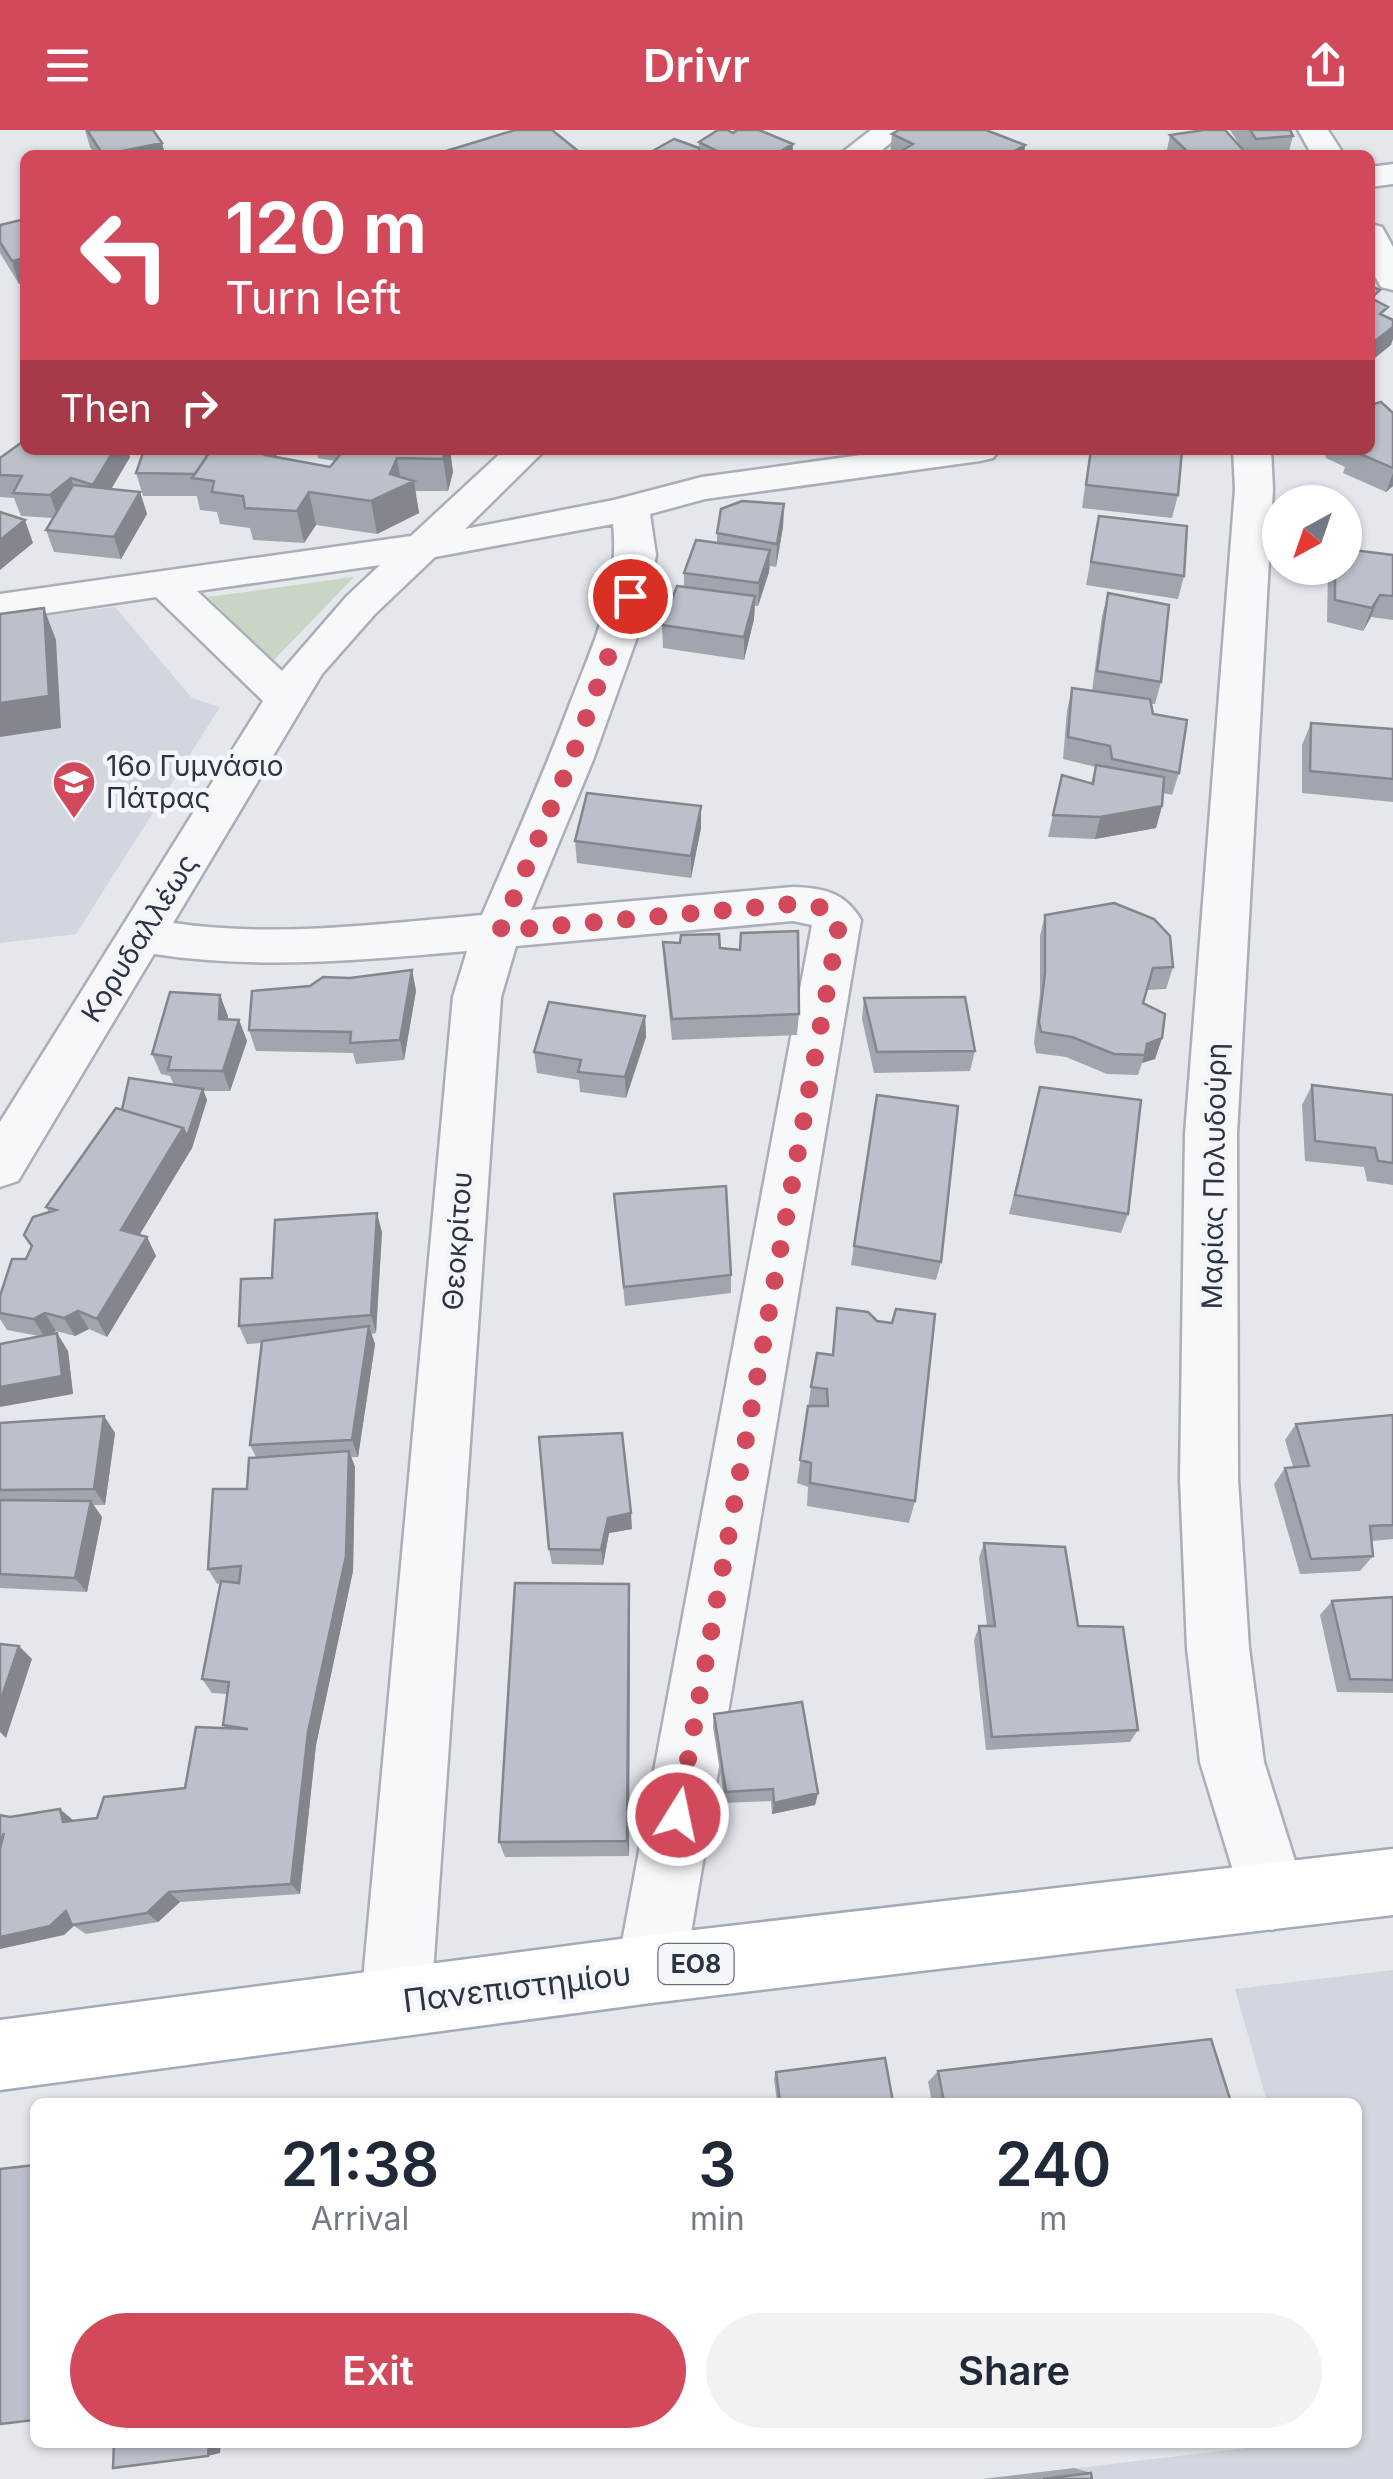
<!DOCTYPE html>
<html lang="en">
<head>
<meta charset="utf-8">
<style>
	:root { --surface:#fff; --page:#f2f2f3; --text:#1f2937; --muted:#747a83; --accent:#d1495b }
	body { margin:0; font-family:Inter,sans-serif; background:var(--page); color:var(--text); height:100vh; display:flex; flex-direction:column; font-size:38px; white-space:nowrap }
	* { box-sizing:border-box; margin:0 }
	p { font-size:32px; color:var(--muted) }
	.icon { flex:none; width:55px; height:55px; fill:none; stroke:currentColor; stroke-width:2; stroke-linecap:round; stroke-linejoin:round }
	.map { position:relative; flex:1; overflow:hidden }
	.side { position:absolute; left:30px; top:1968px; width:1332px; height:350px; display:flex; flex-direction:column; background:var(--surface); border-radius:15px; box-shadow:0 2px 8px #0004 }
	.side>* { flex:none }
	.top-card { position:absolute; left:20px; top:20px; width:1355px; height:305px; border-radius:15px; box-shadow:0 2px 8px #0004; background:#d1495b; color:#fff; overflow:hidden }
	.needle { width:65px; rotate:220deg }
	.fabs { position:absolute; left:1262px; top:355px; display:grid; gap:20px }
	.fabs a { display:grid; place-items:center; width:100px; height:100px; border-radius:50%; background:var(--surface); box-shadow:0 2px 8px #0004; font-size:50px }
	.pin { position:absolute; display:grid; place-items:center; width:85px; height:85px; color:#fff; margin:-42px; border:5px solid #fff; border-radius:50%; box-shadow:0 2px 10px #0007 }
	.me { position:absolute; width:110px; margin:-55px; rotate:10deg; stroke-linejoin:round; filter:drop-shadow(0 0 8px #0008) }
	.turn { display:flex; align-items:center; gap:35px; height:210px; padding:0 40px; font-size:45px }
	.turn .icon { width:130px; height:130px; stroke-width:2.5 }
	.turn b { display:block; font-size:70px; line-height:85px }
	.then { display:flex; align-items:center; height:95px; padding:0 40px; background:#0003; gap:20px; font-size:38px }
	.eta { display:flex; justify-content:space-evenly; align-items:center; height:170px; text-align:center }
	.eta b { font-size:60px; font-weight:600; line-height:70px }
	.cta { display:flex; gap:20px; margin-top:auto; padding:20px 40px }
	.cta a { flex:1; height:115px; border-radius:60px; background:var(--accent); color:#fff; font-size:40px; font-weight:600; line-height:115px; text-align:center }
	.cta a+a { background:var(--page); color:var(--text) }
	header { display:flex; justify-content:space-between; align-items:center; height:130px; padding:0 40px; background:var(--accent); color:#fff; font-size:45px; font-weight:600 }
	.map>svg:first-child { display:block }
</style>
</head>
<body>
<header><svg class="icon" aria-label="menu" viewBox="0 0 24 24"><path d="M4 6h16M4 12h16M4 18h16"/></svg>Drivr<svg class="icon" aria-label="share" viewBox="0 0 24 24"><path d="M12 15V3M7 8l5-5 5 5M5 13v7h14v-7"/></svg></header>
<div class="map">
<svg width="1393" height="2349" viewBox="0 0 1393 2349">
	<rect width="100%" height="100%" fill="#e4e7ec"/>
	<path fill="#d2d6de" d="M 115,477 L 192,568 L 220,577 L 76,804 L 0,813 L 0,492 Z
		M 1393,1840 L 1393,2349 L 983,2349 L 1290,2313 L 1358,2312 L 1358,2305 L 1363,2303 L 1358,2283 L 1358,1972 L 1267,1972 L 1235,1859 Z"/>
	<path fill="#c9d6c5" d="M 354,447 L 273,531 L 208,467 L 353,447 Z"/>
	<g fill="none" stroke-linecap="round" stroke-linejoin="round">
		<g stroke="#a9aeb7" stroke-width="5">
			<path id="minor" d="M 871,0 L 906,0 L 876,25 L 839,25 Z
				M 1298,0 L 1328,0 L 1344,25 L 1312,25 Z
				M 1393,34 L 1393,54 L 1370,57 L 1370,37 Z
				M 1370,94 L 1382,97 L 1393,117 L 1393,160 L 1381,157 L 1370,138 Z
				M 504,320 L 545,320 L 465,399 L 614,370 L 702,347 L 897,320 L 999,320 L 993,328 L 980,331 L 705,369 L 650,384 L 656,425 L 646,482 L 593,630 L 531,780 L 793,757 C 823,758 845,762 861,790 L 685,1839 L 675,1863 L 651,1873 L 627,1863 L 617,1839 L 812,795 L 793,791 L 516,816 L 501,867 L 431,1872 L 421,1897 L 396,1907 L 371,1897 L 361,1872 L 453,867 L 467,821 C 362,830 259,840 154,824 L 18,1051 L 0,1057 L 0,992 L 263,571 L 156,467 L 0,490 L 0,464 L 411,406 ZM 613,394 C 620,457 594,513 571,571 C 544,643 513,714 482,785 C 380,794 275,808 173,793 L 322,544 L 375,484 L 435,427 ZM 380,435 L 347,466 L 282,541 L 197,461 Z
				M 1233,320 L 1271,320 L 1273,359 L 1237,1004 L 1238,1349 L 1249,1518 L 1264,1632 L 1306,1766 L 1296,1790 L 1272,1800 L 1248,1790 L 1200,1632 L 1187,1518 L 1180,1349 L 1185,1004 L 1235,359 Z"/>
		</g>
		<g stroke="#a3abb8" stroke-width="5">
			<path id="major" d="M 1393,1719 L 1393,1785 L 651,1873 L 0,1960 L 0,1890 L 651,1805 Z"/>
		</g>
		<use href="#minor" fill="#f7f8fa" fill-rule="evenodd"/>
		<use href="#major" fill="#fff" fill-rule="evenodd"/>
	</g>
	<path fill="#a1a5ae" d="M 85,0 L 153,0 L 162,13 L 165,25 L 95,25 L 90,17 Z
		M 1230,0 L 1290,0 L 1293,6 L 1288,25 L 1246,25 L 1243,20 L 1242,25 L 1166,25 L 1170,5 L 1243,20 Z
		M 733,3 L 793,14 L 792,25 L 649,25 L 649,23 L 699,23 L 699,12 Z
		M 892,4 L 1025,15 L 1024,25 L 890,25 Z
		M 25,89 L 19,154 L 0,123 L 0,95 Z
		M 1393,283 L 1393,356 L 1386,362 L 1343,343 L 1345,337 L 1326,328 L 1324,320 L 1370,320 Z
		M 275,320 L 277,327 L 330,337 L 335,331 L 318,328 L 317,320 L 493,320 L 492,323 L 450,321 L 453,342 L 448,361 L 415,361 L 419,383 L 377,404 L 316,395 L 304,413 L 253,410 L 250,398 L 220,394 L 217,382 L 200,380 L 197,366 L 143,366 L 136,343 Z
		M 1090,320 L 1178,365 L 1172,388 L 1082,378 Z
		M 130,327 L 111,359 L 140,362 L 147,384 L 121,429 L 54,422 L 46,400 L 53,388 L 21,386 L 14,368 L 0,367 L 0,328 Z
		M 784,374 L 783,397 L 776,437 L 770,436 L 769,442 L 758,476 L 755,476 L 754,489 L 744,530 L 663,518 L 662,495 L 684,457 L 684,443 L 717,412 L 717,403 Z
		M 1099,386 L 1184,446 L 1178,469 L 1086,455 Z
		M 1393,425 L 1393,490 L 1371,487 L 1363,501 L 1327,492 L 1328,438 L 1345,438 Z
		M 1108,463 L 1161,552 L 1155,574 L 1151,574 L 1153,584 L 1179,643 L 1172,665 L 1163,663 L 1162,676 L 1156,698 L 1095,709 L 1048,707 L 1062,645 L 1091,653 L 1096,637 L 1063,629 L 1067,581 L 1072,558 L 1092,561 L 1102,486 Z
		M 1311,593 L 1393,599 L 1393,672 L 1302,663 L 1302,615 Z
		M 701,698 L 691,748 L 577,733 L 575,711 Z
		M 1045,785 L 1173,837 L 1166,859 L 1147,860 L 1143,873 L 1162,908 L 1155,929 L 1142,933 L 1138,945 L 1107,944 L 1066,927 L 1036,923 L 1034,912 L 1040,864 L 1040,806 Z
		M 663,812 L 740,820 L 799,884 L 797,905 L 672,910 L 664,834 Z
		M 412,840 L 416,861 L 404,930 L 356,934 L 353,923 L 256,921 L 249,900 L 310,856 Z
		M 220,865 L 228,889 L 239,890 L 247,911 L 230,961 L 203,961 L 207,970 L 192,1018 L 139,1105 L 147,1107 L 156,1126 L 107,1207 L 89,1199 L 75,1206 L 56,1201 L 51,1204 L 68,1221 L 73,1264 L 39,1206 L 7,1200 L 0,1189 L 0,1166 L 26,1129 L 31,1117 L 24,1105 L 49,1082 L 46,1077 L 122,980 L 174,955 L 170,946 L 161,944 L 152,924 Z
		M 864,868 L 975,921 L 970,941 L 874,943 L 862,889 Z
		M 645,886 L 646,907 L 626,968 L 580,962 L 579,950 L 537,943 L 534,922 Z
		M 1312,955 L 1393,965 L 1393,1055 L 1367,1051 L 1364,1037 L 1305,1031 L 1302,975 Z
		M 877,965 L 941,1132 L 936,1150 L 851,1135 Z
		M 1035,978 L 1128,1084 L 1121,1103 L 1009,1084 Z
		M 614,1064 L 731,1145 L 731,1163 L 625,1176 Z
		M 382,1102 L 376,1203 L 371,1204 L 375,1214 L 358,1327 L 351,1327 L 355,1337 L 353,1441 L 316,1615 L 300,1764 L 180,1772 L 158,1792 L 86,1804 L 74,1796 L 64,1805 L 10,1687 L 74,1691 L 97,1688 L 185,1658 L 225,1598 L 223,1595 L 227,1564 L 212,1563 L 202,1549 L 221,1453 L 217,1454 L 208,1439 L 247,1359 L 256,1327 L 250,1315 L 262,1213 L 247,1214 L 239,1196 L 272,1148 Z
		M 837,1178 L 915,1371 L 909,1393 L 807,1376 L 808,1357 L 797,1353 L 811,1257 L 832,1225 Z
		M 1393,1285 L 1393,1409 L 1372,1411 L 1373,1426 L 1360,1441 L 1300,1444 L 1274,1354 L 1285,1338 L 1293,1337 L 1285,1310 L 1296,1294 Z
		M 104,1286 L 115,1303 L 105,1375 L 93,1375 L 102,1387 L 87,1462 L 0,1458 L 0,1293 Z
		M 539,1307 L 632,1399 L 609,1403 L 603,1435 L 552,1434 L 549,1419 Z
		M 984,1413 L 1138,1600 L 1130,1612 L 986,1620 L 974,1510 L 979,1496 L 987,1496 L 979,1428 Z
		M 1393,1467 L 1393,1563 L 1337,1562 L 1320,1485 L 1332,1471 Z
		M 630,1475 L 629,1726 L 505,1727 L 499,1712 Z
		M 714,1584 L 818,1663 L 815,1675 L 772,1684 L 771,1671 L 725,1673 L 713,1597 Z
		M 938,1941 L 1231,1972 L 932,1972 L 928,1952 Z
		M 776,1942 L 893,1972 L 777,1972 L 774,1949 Z
		M 1074,2338 L 1091,2343 L 1092,2349 L 983,2349 Z"/>
	<path fill="#83868d" d="M 162,13 L 165,25 L 106,25 Z
		M 793,14 L 792,25 L 774,25 Z
		M 1025,15 L 1024,25 L 1008,25 Z
		M 1243,20 L 1242,25 L 1217,25 Z
		M 25,128 L 25,152 L 19,154 L 12,131 Z
		M 1393,197 L 1393,209 L 1391,215 L 1370,232 L 1370,215 Z
		M 114,320 L 128,320 L 130,327 L 100,378 L 93,355 Z
		M 267,320 L 275,320 L 280,339 L 265,325 Z
		M 431,320 L 450,320 L 453,342 L 448,361 L 443,329 Z
		M 397,328 L 402,357 L 414,351 L 419,383 L 377,404 L 371,371 L 390,344 Z
		M 1393,343 L 1393,356 L 1386,362 Z
		M 71,348 L 79,371 L 58,388 L 50,365 Z
		M 140,362 L 147,384 L 121,429 L 114,407 Z
		M 309,362 L 316,395 L 304,413 L 297,381 Z
		M 784,374 L 783,397 L 776,437 L 777,414 Z
		M 25,390 L 33,413 L 0,440 L 0,410 Z
		M 770,420 L 769,442 L 758,476 L 759,453 Z
		M 1380,465 L 1371,487 L 1363,501 L 1372,478 Z
		M 755,466 L 754,489 L 744,530 L 744,507 Z
		M 44,478 L 56,510 L 61,598 L 0,607 L 0,573 Z
		M 701,676 L 701,698 L 691,748 L 691,726 Z
		M 1162,676 L 1156,698 L 1095,709 L 1100,687 Z
		M 412,840 L 416,861 L 404,930 L 400,910 Z
		M 220,865 L 228,886 L 227,909 L 219,889 Z
		M 645,886 L 646,907 L 626,968 L 625,947 Z
		M 239,890 L 247,911 L 230,961 L 223,941 Z
		M 1162,908 L 1155,929 L 1142,933 L 1147,914 Z
		M 203,959 L 207,970 L 192,1018 L 131,1119 L 121,1100 Z
		M 377,1083 L 382,1102 L 376,1203 L 371,1185 Z
		M 147,1107 L 156,1126 L 107,1207 L 97,1189 Z
		M 78,1181 L 89,1199 L 75,1206 L 64,1188 Z
		M 45,1183 L 56,1201 L 45,1207 L 33,1189 Z
		M 369,1196 L 375,1214 L 358,1327 L 352,1310 Z
		M 57,1203 L 68,1221 L 73,1264 L 0,1277 L 0,1257 Z
		M 104,1286 L 115,1303 L 105,1375 L 94,1359 Z
		M 349,1321 L 355,1337 L 353,1441 L 316,1615 L 300,1764 L 291,1754 L 308,1602 Z
		M 91,1371 L 102,1387 L 87,1462 L 75,1448 Z
		M 631,1383 L 632,1399 L 609,1403 L 603,1435 L 601,1420 L 608,1388 Z
		M 629,1454 L 630,1475 L 629,1726 L 627,1711 Z
		M 19,1516 L 32,1529 L 6,1608 L 0,1602 L 0,1572 Z
		M 818,1663 L 815,1675 L 772,1684 L 774,1673 Z
		M 60,1679 L 73,1690 L 63,1692 Z
		M 169,1762 L 180,1772 L 158,1792 L 147,1783 Z
		M 66,1781 L 80,1790 L 64,1805 L 0,1819 L 0,1807 Z
		M 209,2312 L 221,2312 L 220,2323 L 208,2326 Z"/>
	<path fill="#bbc0ca" stroke="#83868d" stroke-width="2.5" d="M 87,0 L 153,0 L 162,13 L 103,25 Z
		M 515,0 L 552,0 L 583,25 L 433,25 Z
		M 718,0 L 727,0 L 733,3 L 737,0 L 759,0 L 793,14 L 774,25 L 725,25 L 699,12 Z
		M 899,0 L 986,0 L 1025,15 L 1008,25 L 895,25 L 913,14 L 892,4 Z
		M 1204,0 L 1225,0 L 1243,20 L 1217,25 L 1191,25 L 1170,5 Z
		M 1250,0 L 1290,0 L 1293,6 L 1256,9 Z
		M 674,9 L 699,18 L 699,23 L 703,25 L 654,25 L 649,23 Z
		M 25,89 L 25,128 L 12,131 L 0,112 L 0,95 Z
		M 1370,156 L 1380,160 L 1371,168 L 1388,177 L 1380,184 L 1393,190 L 1393,197 L 1370,215 Z
		M 1381,272 L 1393,283 L 1393,338 L 1351,320 L 1370,320 L 1370,275 Z
		M 25,310 L 25,320 L 114,320 L 93,355 L 71,348 L 50,365 L 13,363 L 22,346 L 0,345 L 0,328 Z
		M 144,320 L 208,320 L 206,328 L 195,344 L 136,343 Z
		M 211,320 L 267,320 L 265,325 L 330,337 L 344,320 L 446,320 L 443,329 L 397,328 L 390,344 L 414,351 L 371,371 L 309,362 L 297,381 L 245,378 L 243,366 L 212,362 L 214,351 L 192,348 Z
		M 1091,320 L 1182,320 L 1178,365 L 1086,355 Z
		M 73,355 L 140,362 L 114,407 L 46,400 Z
		M 742,371 L 784,374 L 777,414 L 717,403 L 721,379 Z
		M 0,382 L 25,390 L 0,410 Z
		M 1099,386 L 1187,396 L 1184,446 L 1091,432 Z
		M 696,410 L 770,420 L 759,453 L 684,443 Z
		M 1345,419 L 1393,425 L 1393,466 L 1380,465 L 1372,478 L 1335,470 L 1335,438 L 1345,438 Z
		M 677,456 L 755,466 L 744,507 L 662,495 Z
		M 1108,463 L 1169,475 L 1161,552 L 1097,541 Z
		M 44,478 L 49,566 L 0,573 L 0,484 Z
		M 1072,558 L 1150,569 L 1153,584 L 1187,590 L 1179,643 L 1112,629 L 1110,616 L 1068,607 Z
		M 1311,593 L 1393,599 L 1393,649 L 1310,641 Z
		M 1096,635 L 1164,647 L 1162,676 L 1100,687 L 1053,685 L 1062,645 L 1093,654 Z
		M 587,663 L 701,676 L 691,726 L 575,711 Z
		M 1114,773 L 1154,789 L 1170,806 L 1173,837 L 1153,838 L 1143,873 L 1165,884 L 1162,908 L 1147,914 L 1145,925 L 1114,924 L 1072,907 L 1041,902 L 1039,892 L 1045,843 L 1045,785 Z
		M 798,801 L 799,884 L 672,889 L 663,812 L 680,813 L 681,805 L 719,804 L 720,818 L 740,820 L 741,803 Z
		M 412,840 L 400,910 L 350,913 L 351,902 L 249,900 L 252,861 L 310,856 L 323,847 L 350,848 Z
		M 170,862 L 220,865 L 219,889 L 239,890 L 223,941 L 168,940 L 171,927 L 152,924 Z
		M 965,867 L 975,921 L 877,922 L 864,868 Z
		M 549,872 L 645,886 L 625,947 L 578,942 L 581,930 L 534,922 Z
		M 129,948 L 203,959 L 187,1007 L 183,998 L 122,980 Z
		M 1312,955 L 1393,965 L 1393,1033 L 1378,1031 L 1375,1018 L 1315,1011 Z
		M 1040,957 L 1141,970 L 1128,1084 L 1015,1065 Z
		M 877,965 L 958,976 L 941,1132 L 854,1116 Z
		M 116,978 L 183,998 L 121,1100 L 147,1107 L 97,1189 L 78,1181 L 64,1188 L 45,1183 L 33,1189 L 0,1183 L 0,1166 L 12,1129 L 26,1129 L 32,1116 L 24,1105 L 33,1087 L 56,1080 L 46,1077 Z
		M 726,1056 L 731,1145 L 624,1157 L 614,1064 Z
		M 377,1083 L 371,1185 L 239,1196 L 241,1149 L 272,1148 L 275,1090 Z
		M 837,1178 L 868,1182 L 877,1191 L 892,1193 L 896,1179 L 935,1184 L 915,1371 L 810,1353 L 811,1333 L 800,1330 L 808,1276 L 828,1276 L 827,1259 L 811,1257 L 817,1223 L 833,1225 Z
		M 369,1196 L 352,1310 L 250,1315 L 262,1211 Z
		M 57,1203 L 62,1246 L 0,1257 L 0,1214 Z
		M 1393,1285 L 1393,1395 L 1370,1396 L 1373,1426 L 1311,1429 L 1285,1338 L 1309,1336 L 1296,1294 Z
		M 104,1286 L 94,1359 L 0,1360 L 0,1293 Z
		M 622,1303 L 631,1383 L 608,1388 L 601,1420 L 549,1419 L 539,1307 Z
		M 349,1321 L 346,1426 L 308,1602 L 291,1754 L 169,1762 L 147,1783 L 72,1795 L 66,1781 L 50,1796 L 0,1807 L 0,1719 L 4,1703 L 0,1714 L 0,1685 L 10,1687 L 60,1679 L 63,1692 L 97,1688 L 104,1667 L 185,1658 L 196,1597 L 248,1599 L 223,1595 L 229,1552 L 202,1549 L 221,1451 L 239,1453 L 241,1436 L 208,1439 L 213,1359 L 247,1359 L 249,1328 Z
		M 0,1370 L 91,1371 L 75,1448 L 0,1444 Z
		M 984,1413 L 1065,1417 L 1078,1496 L 1123,1497 L 1138,1600 L 992,1607 L 979,1496 L 995,1496 Z
		M 515,1453 L 629,1454 L 627,1711 L 499,1712 Z
		M 1393,1467 L 1393,1550 L 1350,1549 L 1332,1471 Z
		M 0,1514 L 19,1516 L 0,1572 Z
		M 802,1572 L 818,1663 L 774,1673 L 773,1659 L 726,1662 L 714,1584 Z
		M 1211,1909 L 1231,1972 L 944,1972 L 938,1941 Z
		M 885,1928 L 893,1972 L 780,1972 L 776,1942 Z
		M 35,2035 L 35,2290 L 0,2294 L 0,2039 Z
		M 114,2312 L 209,2312 L 208,2326 L 113,2338 Z
		M 1091,2343 L 1092,2349 L 1043,2349 Z"/>
	<g fill="none" stroke-linecap="round" stroke-linejoin="round">
		<path stroke="#d1495b" stroke-width="18" stroke-dasharray="0 32.4" d="M 630,466 L 571,630 L 500,801 L 792,774 L 826,778 L 836,790 L 838,800 L 678,1685"/>
	</g>
	<defs>
		<g id="school-pin" transform="scale(2.25)"><path d="M0 17L-7.5 6A9.5 9.5 0 1 1 7.5 6Z" fill="#d1495b" stroke="#f4f6f9"/><path d="M0-5L7-2L0 1L-7-2ZM-4 1L0 2.5L4 1V4Q0 6-4 4Z" fill="#fff"/></g>
	</defs>
	<g fill-rule="evenodd">
		<use href="#school-pin" x="74" y="652"/>
	</g>
	<g text-anchor="middle" dominant-baseline="central" stroke-width="9" stroke-linejoin="round" paint-order="stroke">
		<rect fill="#f4f6f9" stroke="#676e7b" stroke-width="2.5" x="658.5" y="1814" width="75" height="40" rx="8"/>
		<g font-size="25" font-weight="bold" fill="#2b3445">
			<text x="696" y="1834">ΕΟ8</text>
		</g>
		<g font-size="28" fill="#2b3445" stroke="#f4f6f9" text-anchor="start">
			<text x="106" y="636">16ο Γυμνάσιο<tspan x="106" dy="32">Πάτρας</tspan></text>
		</g>
		<g font-size="28" fill="#2b3445" stroke="#f4f6f9">
			<text transform="translate(139 808) rotate(-58)">Κορυδαλλέως</text>
			<text transform="translate(1214 1046) rotate(-89)">Μαρίας Πολυδούρη</text>
			<text transform="translate(457 1111) rotate(-86)">Θεοκρίτου</text>
		</g>
		<g font-size="32" fill="#2b3445" stroke="#f4f6f9">
			<text transform="translate(517 1857) rotate(-7)">Πανεπιστημίου</text>
		</g>
	</g>
</svg>
<div class="fabs">
<a><svg class="needle" viewBox="-14 -14 28 28"><path d="M0-13l5 13h-10z" fill="#e53935"/><path d="M0 13l5-13h-10z" fill="#747a83"/></svg></a>
</div>
<div class="pin" style="left:630px;top:466px;background:#d93025"><svg class="icon" aria-label="arrive" viewBox="0 0 24 24"><path d="M6 21V4h12l-3 4 3 4H6"/></svg></div>
<svg class="me" style="left:678px;top:1685px" viewBox="-20 -20 40 40"><circle r="17" fill="#d1495b" stroke="#fff" stroke-width="3"/><path d="M0-11L8 9 0 5-8 9z" fill="#fff"/></svg>
<div class="top-card">
<div class="turn"><svg class="icon" aria-label="left" viewBox="0 0 24 24"><path d="M17 20v-9H6M10 6l-5 5 5 5"/></svg><div><b>120 m</b>Turn left</div></div>
<div class="then">Then<svg class="icon" aria-label="right" viewBox="0 0 24 24"><path d="M7 20v-9h11M14 6l5 5-5 5"/></svg></div>
</div>
<section class="side">
<div class="eta">
<div><b>21:38</b><p>Arrival</p></div>
<div><b>3</b><p>min</p></div>
<div><b>240</b><p>m</p></div>
</div>
<div class="cta"><a>Exit</a><a>Share</a></div>
</section>
</div>
</body>
</html>
